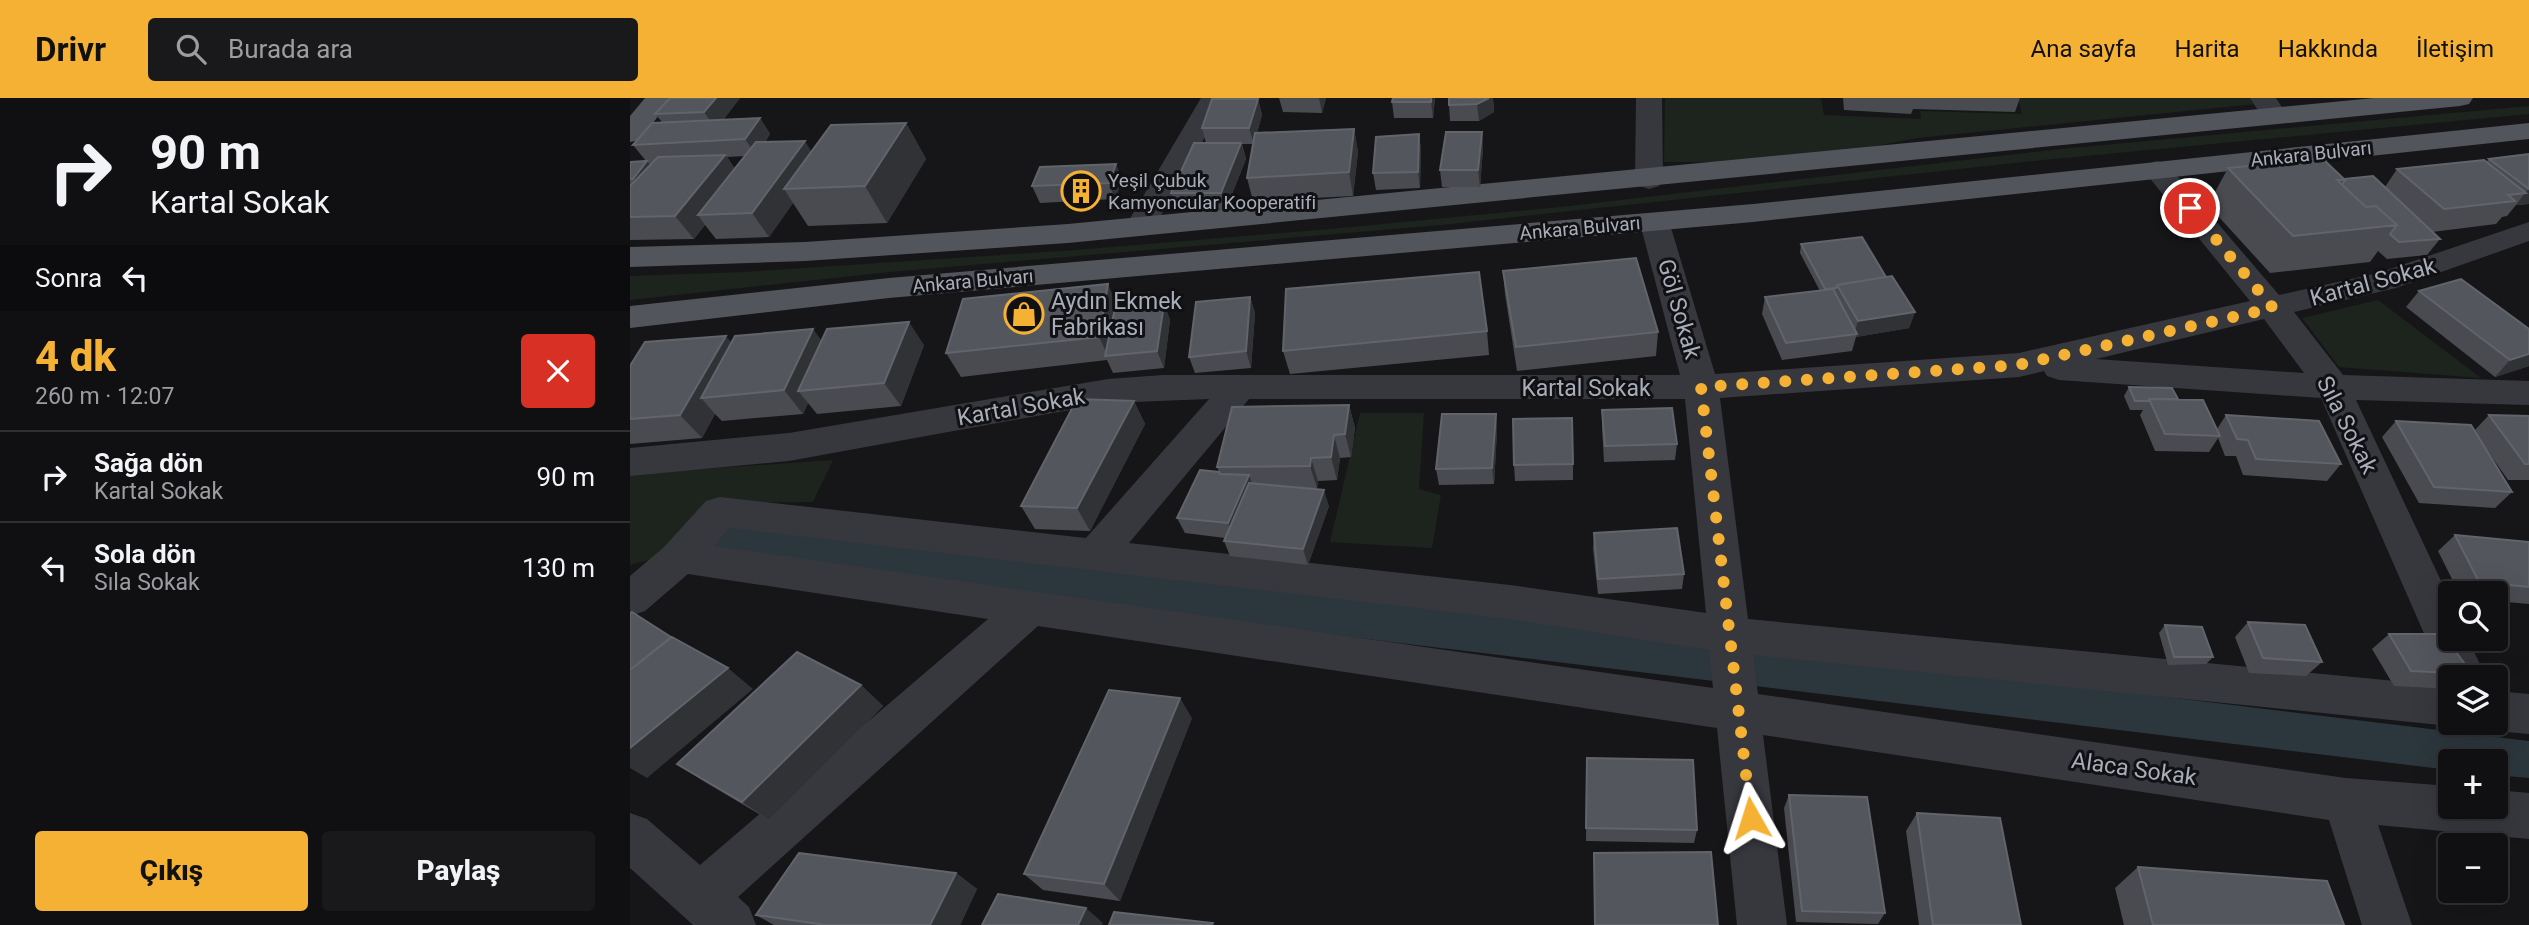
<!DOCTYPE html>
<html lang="tr">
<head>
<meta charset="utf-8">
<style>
	:root { --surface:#101013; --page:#19191c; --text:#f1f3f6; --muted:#9c9da0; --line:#303033; --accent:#f4b133 }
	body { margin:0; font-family:Roboto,sans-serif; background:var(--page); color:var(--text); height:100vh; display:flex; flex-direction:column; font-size:26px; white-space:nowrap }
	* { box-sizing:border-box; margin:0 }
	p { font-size:23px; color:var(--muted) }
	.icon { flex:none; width:38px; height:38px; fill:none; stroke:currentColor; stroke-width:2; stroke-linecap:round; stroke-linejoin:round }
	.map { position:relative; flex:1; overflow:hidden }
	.panel { display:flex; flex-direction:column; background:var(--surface); width:630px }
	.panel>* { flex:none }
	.top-card { background:#101013; color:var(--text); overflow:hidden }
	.tools { position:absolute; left:1808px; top:483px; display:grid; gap:14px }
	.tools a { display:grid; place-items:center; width:70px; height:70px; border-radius:7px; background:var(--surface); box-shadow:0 7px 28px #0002,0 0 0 2px var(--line); font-size:35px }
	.pin { position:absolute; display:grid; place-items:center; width:60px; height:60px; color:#fff; margin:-30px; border:4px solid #fff; border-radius:50%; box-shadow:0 2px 7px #0007 }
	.me { position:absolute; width:77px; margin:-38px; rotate:354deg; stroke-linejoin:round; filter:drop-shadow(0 0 5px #0008) }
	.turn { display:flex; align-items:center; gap:24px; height:147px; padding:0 35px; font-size:32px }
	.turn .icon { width:91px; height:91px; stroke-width:2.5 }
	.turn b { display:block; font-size:49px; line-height:60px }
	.then { display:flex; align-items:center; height:66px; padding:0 35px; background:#0003; gap:14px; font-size:26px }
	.round { display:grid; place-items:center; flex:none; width:74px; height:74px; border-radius:7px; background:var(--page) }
	.overview { display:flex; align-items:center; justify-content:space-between; height:119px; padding:0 35px }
	h1 { font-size:42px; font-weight:800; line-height:52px; color:var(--accent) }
	.primary-button { display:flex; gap:14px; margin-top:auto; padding:14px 35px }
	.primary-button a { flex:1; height:80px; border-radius:7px; background:var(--accent); color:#111; font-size:28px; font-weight:800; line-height:80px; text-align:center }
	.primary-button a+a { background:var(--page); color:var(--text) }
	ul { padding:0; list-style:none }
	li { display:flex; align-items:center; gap:21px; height:91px; padding:0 35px; border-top:2px solid var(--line) }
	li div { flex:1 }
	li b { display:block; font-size:26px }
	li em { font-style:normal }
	header { display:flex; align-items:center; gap:42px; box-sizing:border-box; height:98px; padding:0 35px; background:var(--accent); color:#111 }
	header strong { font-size:33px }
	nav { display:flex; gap:38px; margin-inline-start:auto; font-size:24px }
	.search { width:490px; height:63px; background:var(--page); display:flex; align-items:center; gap:18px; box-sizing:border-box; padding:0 24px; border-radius:7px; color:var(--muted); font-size:26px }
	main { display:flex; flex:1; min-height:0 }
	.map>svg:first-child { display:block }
</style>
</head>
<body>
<header>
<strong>Drivr</strong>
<div class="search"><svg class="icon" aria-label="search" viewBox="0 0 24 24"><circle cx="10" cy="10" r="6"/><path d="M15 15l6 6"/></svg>Burada ara</div>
<nav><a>Ana sayfa</a><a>Harita</a><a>Hakkında</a><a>İletişim</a></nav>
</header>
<main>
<section class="panel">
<div class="top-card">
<div class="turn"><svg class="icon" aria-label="right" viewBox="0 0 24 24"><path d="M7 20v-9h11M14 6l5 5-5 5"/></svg><div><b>90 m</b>Kartal Sokak</div></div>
<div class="then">Sonra<svg class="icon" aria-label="left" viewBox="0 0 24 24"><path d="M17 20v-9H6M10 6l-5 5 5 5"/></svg></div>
</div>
<div class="overview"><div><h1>4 dk</h1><p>260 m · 12:07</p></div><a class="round" style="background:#d93025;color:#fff"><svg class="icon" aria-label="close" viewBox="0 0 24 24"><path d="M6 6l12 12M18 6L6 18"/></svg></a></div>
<ul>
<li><svg class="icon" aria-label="right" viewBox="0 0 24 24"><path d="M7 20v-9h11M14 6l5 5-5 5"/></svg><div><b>Sağa dön</b><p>Kartal Sokak</p></div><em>90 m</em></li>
<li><svg class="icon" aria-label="left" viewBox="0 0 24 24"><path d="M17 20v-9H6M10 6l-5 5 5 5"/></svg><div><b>Sola dön</b><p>Sıla Sokak</p></div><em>130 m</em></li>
</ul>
<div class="primary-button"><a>Çıkış</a><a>Paylaş</a></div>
</section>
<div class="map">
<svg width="1899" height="827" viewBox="0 0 1899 827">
	<rect width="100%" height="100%" fill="#161619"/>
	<path fill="#1c241d" d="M 1035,0 L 1191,0 L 1194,17 L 1291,21 L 1290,13 L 1392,16 L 1388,0 L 1622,0 L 1626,6 L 1287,40 L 1205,56 L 1115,64 L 1034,64 Z
		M 1899,8 L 1899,16 L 1413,62 L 811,127 L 260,174 L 0,202 L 0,178 L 114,174 L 446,152 L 711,130 L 930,109 L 1430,51 Z
		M 1748,202 L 1851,280 L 1709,269 L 1672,220 Z
		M 730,315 L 794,315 L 789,391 L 811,397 L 802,450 L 700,444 Z
		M 203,362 L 183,404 L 90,405 L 42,456 L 0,467 L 0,376 Z"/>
	<path fill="#2c363d" d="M 88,423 L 1899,643 L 1899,680 L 1866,677 L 1866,663 L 1820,663 L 1820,672 L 753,543 L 60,453 Z"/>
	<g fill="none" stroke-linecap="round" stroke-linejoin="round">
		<path fill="#37383e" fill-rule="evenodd" d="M 571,0 L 597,0 L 521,135 L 510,138 L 499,135 L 495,129 Z
			M 1006,0 L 1032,0 L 1033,82 L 1029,88 L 1019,91 L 1009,88 L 1005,82 Z
			M 1620,0 L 1646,0 L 1657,17 L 1653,23 L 1644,25 L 1635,23 Z
			M 1527,63 L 1537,66 L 1649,197 L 1748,175 L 1899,124 L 1899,143 L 1766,190 L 1664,214 L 1713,277 L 1899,283 L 1899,307 L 1726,302 L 1820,502 L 1820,541 L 1838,541 L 1856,579 L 1820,579 L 1820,625 L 1828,625 L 1820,628 L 1123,557 L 1128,596 L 1716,680 L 1820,688 L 1820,709 L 1866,709 L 1866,692 L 1899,695 L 1899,741 L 1748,727 L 1782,827 L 1732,827 L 1699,722 L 1133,637 L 1157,827 L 1107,827 L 1087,630 L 408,528 L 108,799 L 119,809 L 126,827 L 63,827 L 0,770 L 0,715 L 17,721 L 70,767 L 358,521 L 58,476 L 15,513 L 0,518 L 0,478 L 34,449 L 76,403 L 90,399 L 456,440 L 579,301 L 478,305 L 159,363 L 0,378 L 0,350 L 159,335 L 478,281 L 533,277 L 1050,277 L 1012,133 L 1016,126 L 1027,124 L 1038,126 L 1042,133 L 1085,276 L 1389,255 L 1620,203 L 1513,72 L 1517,66 ZM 1634,221 L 1674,275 L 1466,261 ZM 1414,273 L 1417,278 L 1429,282 L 1691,300 L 1817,588 L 1118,521 L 1090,300 L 1389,279 ZM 619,301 L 1055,301 L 1076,515 L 880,487 L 499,445 ZM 99,430 L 880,521 L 1079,552 L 1083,590 L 84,448 Z
			M 1866,593 L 1899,596 L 1899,636 L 1866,633 L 1850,627 L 1849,625 L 1866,625 Z"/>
		<path fill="#53555d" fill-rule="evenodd" d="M 15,0 L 42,0 L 10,42 L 0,44 L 0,18 Z
			M 1744,0 L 1843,0 L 1839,6 L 1830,8 L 438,145 L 175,163 L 0,169 L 0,149 L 175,144 L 438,126 Z
			M 1899,25 L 1899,41 L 1123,124 L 259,200 L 0,230 L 0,208 L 259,180 L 1123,106 Z"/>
	</g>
	<path fill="#494b51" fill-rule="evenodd" d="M 40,0 L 110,0 L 93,22 L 130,20 L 140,36 L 135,44 L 181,54 L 276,25 L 296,61 L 257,125 L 178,128 L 163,105 L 139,139 L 86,141 L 75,127 L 64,141 L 0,142 L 0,64 L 16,63 L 3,47 L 32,24 L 25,16 ZM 115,58 L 105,71 L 97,59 Z
		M 649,0 L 696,0 L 692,15 L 653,14 Z
		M 763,0 L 805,0 L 803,20 L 764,20 L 762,4 Z
		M 819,0 L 863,0 L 864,14 L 849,23 L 820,23 L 819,7 Z
		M 1213,0 L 1390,0 L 1385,14 L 1283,11 L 1281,16 L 1214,12 Z
		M 628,1 L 632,17 L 627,35 L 724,31 L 728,54 L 723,98 L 623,103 L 617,80 L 623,46 L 612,46 L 616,61 L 596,111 L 547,112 L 541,95 L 576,45 L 572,30 Z
		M 852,34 L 853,50 L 850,89 L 812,89 L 810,72 Z
		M 789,36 L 791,52 L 790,90 L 746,92 L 743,75 Z
		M 1899,56 L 1899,106 L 1886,107 L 1877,118 L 1872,119 L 1866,126 L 1802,134 L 1810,141 L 1797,157 L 1757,161 L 1748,153 L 1740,164 L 1640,175 L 1578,107 L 1598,70 L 1714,81 L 1755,89 L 1767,71 L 1856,64 L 1859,61 Z
		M 486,66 L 492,82 L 485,101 L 410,105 L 402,88 Z
		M 1171,146 L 1256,179 L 1285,214 L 1279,230 L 1226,239 L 1222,253 L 1152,262 L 1132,216 L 1135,199 L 1190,193 L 1170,155 Z
		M 873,173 L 1028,234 L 1026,258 L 887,273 L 875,196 Z
		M 1789,193 L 1899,231 L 1899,268 L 1865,279 L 1776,209 Z
		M 620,199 L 625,215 L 621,270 L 565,275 L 559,259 Z
		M 534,206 L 540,222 L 534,270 L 483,275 L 477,262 L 331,279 L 316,255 L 488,210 Z
		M 857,233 L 859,257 L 660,276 L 653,253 Z
		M 192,243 L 294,247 L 271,308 L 187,316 L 178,305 L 173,316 L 92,323 L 85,316 L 72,340 L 0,346 L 0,268 L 101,245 Z
		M 1499,289 L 1587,331 L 1596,317 L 1711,366 L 1697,383 L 1613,377 L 1606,358 L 1595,358 L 1588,340 L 1579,354 L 1525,353 L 1510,317 L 1513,312 L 1500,312 L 1494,298 Z
		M 504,303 L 515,326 L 460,433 L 405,431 L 391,408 Z
		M 719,307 L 725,330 L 721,359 L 710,360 L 707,382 L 688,383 L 687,390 L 678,391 L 699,408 L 678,467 L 600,458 L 594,443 L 595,440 L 555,435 L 547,420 L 589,374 L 587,369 Z
		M 972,312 L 1047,346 L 1045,362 L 974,364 L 972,329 Z
		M 866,316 L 867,333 L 864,386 L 809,387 L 806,371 Z
		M 1859,317 L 1899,318 L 1899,382 L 1878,382 L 1854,348 L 1882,394 L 1865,410 L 1789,405 L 1752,339 L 1766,323 L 1844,333 Z
		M 943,366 L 943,382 L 885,383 L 884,367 Z
		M 964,435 L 1054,476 L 1052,491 L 968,496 L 963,451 Z
		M 1825,437 L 1899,444 L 1899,506 L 1866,503 L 1866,495 L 1829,495 L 1808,453 Z
		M 1618,524 L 1692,564 L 1676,578 L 1619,575 L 1605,539 Z
		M 1535,527 L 1583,559 L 1576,566 L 1538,567 L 1529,535 Z
		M 1759,536 L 1842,576 L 1838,579 L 1820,579 L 1820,591 L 1764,588 L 1742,551 Z
		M 231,587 L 253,608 L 139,722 L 75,684 L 47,666 Z
		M 562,620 L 490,803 L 413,792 L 394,776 Z
		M 957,660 L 1067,732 L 1064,745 L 956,743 Z
		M 1159,697 L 1255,815 L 1248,826 L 1166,824 L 1154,710 Z
		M 1287,715 L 1391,827 L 1289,827 L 1276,733 Z
		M 1508,769 L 1714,827 L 1494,827 L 1485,790 Z
		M 326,775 L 347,791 L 330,827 L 144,827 L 126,817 Z"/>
	<path fill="#303236" d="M 86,0 L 110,0 L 86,31 L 74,14 Z
		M 689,0 L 696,0 L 692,15 Z
		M 801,0 L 805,0 L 803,20 L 801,4 Z
		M 859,0 L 863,0 L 864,14 L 849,23 L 847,6 Z
		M 628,1 L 632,17 L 624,46 L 619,30 Z
		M 130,20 L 140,36 L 126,57 L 115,41 Z
		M 276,25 L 296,61 L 257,125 L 235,88 Z
		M 724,31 L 728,54 L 723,98 L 719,74 Z
		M 852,34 L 853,50 L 850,89 L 848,72 Z
		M 789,36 L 791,52 L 790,90 L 788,74 Z
		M 175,43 L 189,66 L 154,91 L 163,105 L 139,139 L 122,115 Z
		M 611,45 L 616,61 L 596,111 L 591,95 Z
		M 95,57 L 112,80 L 68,117 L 75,127 L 64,141 L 45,118 Z
		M 17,63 L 30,79 L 16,97 L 3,81 Z
		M 486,66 L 492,82 L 485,101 L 479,85 Z
		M 1899,91 L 1899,106 L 1886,107 L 1895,95 Z
		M 478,186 L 488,210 L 478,258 L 469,239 Z
		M 620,199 L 625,215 L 621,270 L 616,253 Z
		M 534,206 L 540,222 L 534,270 L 527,253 Z
		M 1285,214 L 1279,230 L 1226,239 L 1227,236 L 1224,236 L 1228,223 Z
		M 279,224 L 294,247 L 271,308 L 254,285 Z
		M 183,231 L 201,255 L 168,293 L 178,305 L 173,316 L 154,292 Z
		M 96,238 L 115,261 L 71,300 L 85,316 L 72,340 L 50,317 Z
		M 1899,256 L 1899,268 L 1865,279 L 1880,262 Z
		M 504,303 L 515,326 L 460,433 L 447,410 Z
		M 719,307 L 725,330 L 721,359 L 715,336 Z
		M 866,316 L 867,333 L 864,386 L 862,370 Z
		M 704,337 L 710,360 L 707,382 L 701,359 Z
		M 681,360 L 688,383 L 687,390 L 680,368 Z
		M 619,377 L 625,393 L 604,441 L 598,425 Z
		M 694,392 L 699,408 L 678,467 L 673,451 Z
		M 98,570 L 123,591 L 17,680 L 0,670 L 0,650 Z
		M 231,587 L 253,608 L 139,722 L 112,704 Z
		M 550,600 L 562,620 L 490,803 L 474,786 Z
		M 326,775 L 347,791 L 330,827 L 300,827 Z
		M 456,810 L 473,825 L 472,827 L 448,827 Z"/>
	<path fill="#53565c" stroke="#61646b" stroke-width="2" d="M 40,0 L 86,0 L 74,14 L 25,16 Z
		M 763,0 L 801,0 L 801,4 L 762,4 Z
		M 819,0 L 859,0 L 847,6 L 819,7 Z
		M 582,1 L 628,1 L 619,30 L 572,30 Z
		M 130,20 L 115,41 L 3,47 L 22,25 Z
		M 276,25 L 235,88 L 154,91 L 201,27 Z
		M 724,31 L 719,74 L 617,80 L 625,35 Z
		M 816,34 L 852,34 L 848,72 L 810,72 Z
		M 789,36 L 788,74 L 743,75 L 746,39 Z
		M 175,43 L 122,115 L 68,117 L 126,44 Z
		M 564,45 L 611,45 L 591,95 L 541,95 Z
		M 1899,56 L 1899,91 L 1859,61 Z
		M 95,57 L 45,118 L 0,119 L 0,88 L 28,59 Z
		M 1693,61 L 1715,82 L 1707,82 L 1736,109 L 1746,108 L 1767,127 L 1663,138 L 1598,70 Z
		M 1854,62 L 1896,95 L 1878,97 L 1885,103 L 1814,111 L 1767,71 Z
		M 17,63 L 3,81 L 0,81 L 0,64 Z
		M 486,66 L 479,85 L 402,88 L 410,69 Z
		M 1743,78 L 1810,141 L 1769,144 L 1760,136 L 1767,127 L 1746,108 L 1736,109 L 1712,87 L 1715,82 L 1714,81 Z
		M 1232,139 L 1256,179 L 1207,187 L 1206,190 L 1195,191 L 1171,146 Z
		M 1006,160 L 1028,234 L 886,249 L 873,173 Z
		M 849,174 L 857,233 L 653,253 L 656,191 Z
		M 1262,178 L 1285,214 L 1228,223 L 1207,187 Z
		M 1831,181 L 1899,231 L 1899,256 L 1880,262 L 1789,193 Z
		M 478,186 L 469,239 L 316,255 L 333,201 Z
		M 1203,191 L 1227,236 L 1156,245 L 1135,199 Z
		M 620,199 L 616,253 L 559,259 L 566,204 Z
		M 534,206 L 527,253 L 475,258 L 485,210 Z
		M 279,224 L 254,285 L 168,293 L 197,231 Z
		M 183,231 L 154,292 L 71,300 L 105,238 Z
		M 96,238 L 50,317 L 0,321 L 0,268 L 15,244 Z
		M 1499,289 L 1542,290 L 1548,301 L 1519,301 L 1518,303 L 1505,303 Z
		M 447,301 L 504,303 L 447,410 L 391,408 Z
		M 1519,301 L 1573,302 L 1590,338 L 1535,336 Z
		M 719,307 L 715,336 L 704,337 L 701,359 L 681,360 L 680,368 L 587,369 L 602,309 Z
		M 1042,310 L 1047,346 L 975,348 L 972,312 Z
		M 812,316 L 866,316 L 862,370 L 806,371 Z
		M 1596,317 L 1689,323 L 1711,366 L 1626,361 L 1618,342 L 1607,341 Z
		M 1859,317 L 1899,318 L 1899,366 L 1895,366 Z
		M 942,320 L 943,366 L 884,367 L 883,321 Z
		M 1766,323 L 1841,327 L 1882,394 L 1804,389 Z
		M 570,372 L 589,374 L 590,376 L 619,377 L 598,425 L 547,420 Z
		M 619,385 L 694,392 L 673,451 L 594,443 Z
		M 1047,430 L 1054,476 L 968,481 L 964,435 Z
		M 1825,437 L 1899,444 L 1899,489 L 1849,484 Z
		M 2,514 L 41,539 L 0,572 L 0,516 Z
		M 1618,524 L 1675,527 L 1692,564 L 1633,560 Z
		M 1535,527 L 1572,529 L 1583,559 L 1544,559 Z
		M 1759,536 L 1813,536 L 1842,576 L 1781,573 Z
		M 42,539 L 98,570 L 0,650 L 0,572 Z
		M 167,554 L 231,587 L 112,704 L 47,666 Z
		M 479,592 L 550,600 L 474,786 L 394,776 Z
		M 957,660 L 1063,662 L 1067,732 L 956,730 Z
		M 1159,697 L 1237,699 L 1255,815 L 1172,813 Z
		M 1287,715 L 1370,720 L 1391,827 L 1303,827 Z
		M 1081,754 L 1088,827 L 965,827 L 964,755 Z
		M 169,755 L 326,775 L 300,827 L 196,827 L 126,817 Z
		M 1508,769 L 1697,783 L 1714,827 L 1523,827 Z
		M 368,796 L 456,810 L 448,827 L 352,827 Z
		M 484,814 L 583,825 L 582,827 L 479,827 Z"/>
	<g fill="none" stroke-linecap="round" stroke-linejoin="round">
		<path stroke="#f4b133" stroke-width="12" stroke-dasharray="0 21.6" d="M 1121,720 L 1071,289 L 1388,267 L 1643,210 L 1560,110"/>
	</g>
	<defs>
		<g id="building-ring" transform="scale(2.0125)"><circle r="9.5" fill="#111114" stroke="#f4b133" stroke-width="1.5"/><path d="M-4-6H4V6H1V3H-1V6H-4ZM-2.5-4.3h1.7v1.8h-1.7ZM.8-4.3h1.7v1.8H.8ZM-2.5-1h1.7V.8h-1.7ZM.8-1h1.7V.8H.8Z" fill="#f4b133"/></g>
		<g id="shop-ring" transform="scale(2.0125)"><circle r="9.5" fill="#111114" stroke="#f4b133" stroke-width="1.5"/><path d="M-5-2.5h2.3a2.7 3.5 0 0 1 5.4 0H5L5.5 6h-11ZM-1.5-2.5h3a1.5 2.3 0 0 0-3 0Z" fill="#f4b133"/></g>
	</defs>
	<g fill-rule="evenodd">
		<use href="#building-ring" x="451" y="93"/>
		<use href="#shop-ring" x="394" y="216"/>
	</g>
	<g text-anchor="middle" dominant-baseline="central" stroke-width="6" stroke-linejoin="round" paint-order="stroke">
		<g font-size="19" fill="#a8aeb9" stroke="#111114">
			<text transform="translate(1681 56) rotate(-6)">Ankara Bulvarı</text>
			<text transform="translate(950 130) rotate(-5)">Ankara Bulvarı</text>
			<text transform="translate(343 183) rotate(-5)">Ankara Bulvarı</text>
		</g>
		<g font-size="19" fill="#a8aeb9" stroke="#111114" text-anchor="start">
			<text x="478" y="82">Yeşil Çubuk<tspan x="478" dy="22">Kamyoncular Kooperatifi</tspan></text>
		</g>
		<g font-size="23" fill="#a8aeb9" stroke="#111114">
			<text transform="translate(1743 184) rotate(-15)">Kartal Sokak</text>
			<text transform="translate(1049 211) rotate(74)">Göl Sokak</text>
			<text x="956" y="290">Kartal Sokak</text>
			<text transform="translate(391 309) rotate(-10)">Kartal Sokak</text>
			<text transform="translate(1717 327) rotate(63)">Sıla Sokak</text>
			<text transform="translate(1504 671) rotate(8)">Alaca Sokak</text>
		</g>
		<g font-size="23" fill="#a8aeb9" stroke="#111114" text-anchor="start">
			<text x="421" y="203">Aydın Ekmek<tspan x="421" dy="26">Fabrikası</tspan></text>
		</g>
	</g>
</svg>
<div class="tools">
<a><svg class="icon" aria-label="search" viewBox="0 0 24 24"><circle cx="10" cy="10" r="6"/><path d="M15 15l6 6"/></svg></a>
<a><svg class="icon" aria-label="layers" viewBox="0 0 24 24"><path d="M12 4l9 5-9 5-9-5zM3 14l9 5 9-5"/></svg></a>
<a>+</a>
<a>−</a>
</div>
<div class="pin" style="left:1560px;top:110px;background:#d93025"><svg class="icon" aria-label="arrive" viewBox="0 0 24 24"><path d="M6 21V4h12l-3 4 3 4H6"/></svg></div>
<svg class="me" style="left:1121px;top:720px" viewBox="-20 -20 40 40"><path d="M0-17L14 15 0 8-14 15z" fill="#f4b133" stroke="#fff" stroke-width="4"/></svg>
</div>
</main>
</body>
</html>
